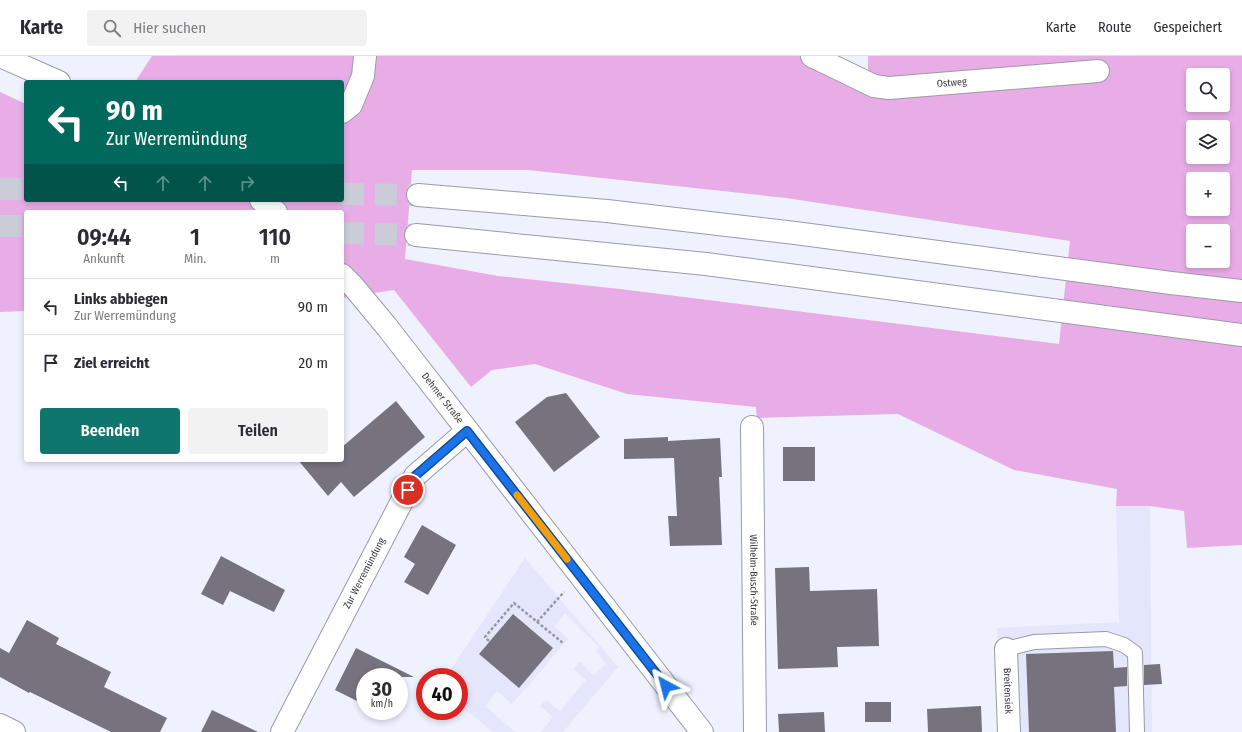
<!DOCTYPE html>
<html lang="de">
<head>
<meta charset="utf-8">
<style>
	:root { --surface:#fff; --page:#f2f2f3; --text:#2b2b33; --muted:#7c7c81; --line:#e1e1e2; --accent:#0f766e }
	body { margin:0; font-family:"Fira Sans Condensed",sans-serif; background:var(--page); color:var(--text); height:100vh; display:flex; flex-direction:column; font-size:15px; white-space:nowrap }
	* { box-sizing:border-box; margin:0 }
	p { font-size:13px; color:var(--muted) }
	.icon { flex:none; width:22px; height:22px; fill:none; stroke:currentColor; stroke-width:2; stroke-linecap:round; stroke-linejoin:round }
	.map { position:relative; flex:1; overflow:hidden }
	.sheet { position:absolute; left:24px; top:154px; width:320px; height:252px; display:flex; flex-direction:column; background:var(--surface); border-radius:4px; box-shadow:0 2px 6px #0003 }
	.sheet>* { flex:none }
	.banner { position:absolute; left:24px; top:24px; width:320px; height:122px; border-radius:4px; box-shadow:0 2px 6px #0003; background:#00695c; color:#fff; overflow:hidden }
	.controls { position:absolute; left:1186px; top:12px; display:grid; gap:8px }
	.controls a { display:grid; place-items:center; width:44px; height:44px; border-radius:4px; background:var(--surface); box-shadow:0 2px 6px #0003; font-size:20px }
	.speed { position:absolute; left:356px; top:612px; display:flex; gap:8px; font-size:20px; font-weight:700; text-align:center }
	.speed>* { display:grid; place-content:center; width:52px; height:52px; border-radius:50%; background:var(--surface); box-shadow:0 2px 6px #0003; line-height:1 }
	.speed small { font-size:10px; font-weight:400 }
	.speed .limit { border:6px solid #d22; background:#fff; color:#111 }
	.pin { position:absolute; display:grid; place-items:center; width:34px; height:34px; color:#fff; margin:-17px; border:2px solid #fff; border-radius:50%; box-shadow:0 1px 4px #0007 }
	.me { position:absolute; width:44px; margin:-22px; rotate:322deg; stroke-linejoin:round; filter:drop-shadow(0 0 3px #0008) }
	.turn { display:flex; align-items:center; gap:14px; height:84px; padding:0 16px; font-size:18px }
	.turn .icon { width:52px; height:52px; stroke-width:2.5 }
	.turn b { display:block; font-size:28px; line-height:34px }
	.lanes { display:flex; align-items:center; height:38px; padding:0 16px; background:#0003; justify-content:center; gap:20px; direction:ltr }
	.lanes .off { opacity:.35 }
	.eta { display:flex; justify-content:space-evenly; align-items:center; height:68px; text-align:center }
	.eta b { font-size:24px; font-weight:600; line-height:28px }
	.primary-button { display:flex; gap:8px; margin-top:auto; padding:8px 16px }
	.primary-button a { flex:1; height:46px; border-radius:4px; background:var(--accent); color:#fff; font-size:16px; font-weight:600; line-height:46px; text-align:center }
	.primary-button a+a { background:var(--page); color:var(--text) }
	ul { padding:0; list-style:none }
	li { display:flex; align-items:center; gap:12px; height:56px; padding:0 16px; border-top:1px solid var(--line) }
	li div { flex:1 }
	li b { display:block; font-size:15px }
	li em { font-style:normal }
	header { display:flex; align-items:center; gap:24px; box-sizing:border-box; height:56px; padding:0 20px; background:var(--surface); border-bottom:1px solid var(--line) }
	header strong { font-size:19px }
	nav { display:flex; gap:22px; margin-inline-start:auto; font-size:14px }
	.search { width:280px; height:36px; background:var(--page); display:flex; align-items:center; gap:10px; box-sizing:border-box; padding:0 14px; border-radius:4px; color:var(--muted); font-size:15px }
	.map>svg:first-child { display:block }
</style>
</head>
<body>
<header>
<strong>Karte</strong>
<div class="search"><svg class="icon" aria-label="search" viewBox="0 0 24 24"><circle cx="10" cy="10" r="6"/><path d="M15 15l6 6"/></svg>Hier suchen</div>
<nav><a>Karte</a><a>Route</a><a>Gespeichert</a></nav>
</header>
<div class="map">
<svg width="1242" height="676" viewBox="0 0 1242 676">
	<rect width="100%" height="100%" fill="#eff1fe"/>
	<path fill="#e4e6fb" d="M 1116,450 L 1150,450 L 1152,676 L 1002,676 L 997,572 L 1119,566 Z
		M 525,502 L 618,611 L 563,676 L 541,676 L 553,661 L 540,650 L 546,644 L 560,655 L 586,624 L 573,613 L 580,605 L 593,620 L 606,608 L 596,595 L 599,591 L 565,557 L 554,570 L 568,583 L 512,648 L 497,635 L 485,650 L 515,676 L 493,676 L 459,648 L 459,621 L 446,621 Z"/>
	<path fill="#e8ade6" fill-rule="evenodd" d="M 152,0 L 813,0 L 868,22 L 868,0 L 1242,0 L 1242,489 L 1187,492 L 1184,455 L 1150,450 L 1116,450 L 1117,433 L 1014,414 L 898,358 L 757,362 L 756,351 L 627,338 L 535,308 L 492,314 L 471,331 L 394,234 L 342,242 L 342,156 L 26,156 L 26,255 L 0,256 L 0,36 L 26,48 L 26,144 L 342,144 L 342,26 L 135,26 ZM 1193,19 L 1223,19 L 1223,49 L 1193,49 ZM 1193,71 L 1223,71 L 1223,101 L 1193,101 ZM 528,114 L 786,142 L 1070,185 L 1059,288 L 620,233 L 498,220 L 405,203 L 412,114 ZM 1193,123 L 1223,123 L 1223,153 L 1193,153 ZM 1193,175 L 1223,175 L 1223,205 L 1193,205 Z"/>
	<path fill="#77737e" d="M 566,337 L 600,381 L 554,416 L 515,366 L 547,341 Z
		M 396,345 L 425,381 L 354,441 L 341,426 L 328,440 L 298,404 L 342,404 L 342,391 Z
		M 668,381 L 668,385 L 720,382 L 722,421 L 719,421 L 722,489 L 670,490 L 668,460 L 677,460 L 674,402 L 624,403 L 624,383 Z
		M 783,391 L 815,391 L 815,425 L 783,425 Z
		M 422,469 L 456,489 L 428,539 L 404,526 L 415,508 L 404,501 Z
		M 221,500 L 285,534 L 274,556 L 230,535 L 223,549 L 201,538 Z
		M 809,511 L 810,535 L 877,533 L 879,590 L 837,591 L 838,611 L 778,613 L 775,512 Z
		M 513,558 L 553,592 L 519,632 L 479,598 Z
		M 27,564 L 59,582 L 56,588 L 111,616 L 104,631 L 167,662 L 160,676 L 111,676 L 30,636 L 29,637 L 0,621 L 0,592 L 9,597 Z
		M 356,592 L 414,621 L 365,621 L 365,649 L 335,634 Z
		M 1113,595 L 1114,612 L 1127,611 L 1127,630 L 1114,631 L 1116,676 L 1029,676 L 1026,598 Z
		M 1160,608 L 1162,628 L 1144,629 L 1144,609 Z
		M 865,646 L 891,646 L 891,666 L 865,666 Z
		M 981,650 L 982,676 L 928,676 L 927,653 Z
		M 212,654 L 258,676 L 201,676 Z
		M 824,656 L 825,676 L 779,676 L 778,658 Z"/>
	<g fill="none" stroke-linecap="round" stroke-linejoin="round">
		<path stroke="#caccd8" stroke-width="22" stroke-dasharray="22 11" stroke-linecap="butt" d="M 0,133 L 26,133
			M 342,138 L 418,139
			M 0,170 L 26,170
			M 342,177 L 416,179"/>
		<g stroke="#9a9ba7" stroke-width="16">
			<path id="service" d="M 1006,593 L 1034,586 L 1106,583 L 1124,589 L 1135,597 L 1137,676"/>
		</g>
		<g stroke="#9a9ba7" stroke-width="24">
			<g id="minor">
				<path id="s1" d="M 812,0 L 874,30 L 889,32 L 1098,15"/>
				<path d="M 342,56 L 351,49 L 363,20 L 365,0"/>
				<path id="s2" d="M 752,371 L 755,676"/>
				<path id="s3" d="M 1006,593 L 1009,676"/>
				<path d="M 0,669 L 14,676"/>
				<path id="s4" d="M 282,676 L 415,420 L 467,375"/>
			</g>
		</g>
		<g stroke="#9a9ba7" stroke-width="24">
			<g id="tertiary">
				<path d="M 0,0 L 59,26"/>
				<path d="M 261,144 L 276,156"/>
				<path id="s5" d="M 342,219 L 353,230 L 387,271 L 702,676"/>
			</g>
		</g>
		<g stroke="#9a9ba7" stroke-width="24">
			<path id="motorway" d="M 418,139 L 607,155 L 795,177 L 1171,227 L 1242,235
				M 416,179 L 706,208 L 1242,279"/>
		</g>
		<path stroke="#9799a2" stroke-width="2.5" stroke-dasharray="3 2" stroke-linecap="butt" d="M 537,566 L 564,536
			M 489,585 L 485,581 L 514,547 L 563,587"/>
		<use href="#service" stroke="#fff" stroke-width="14"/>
		<use href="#minor" stroke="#fff" stroke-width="22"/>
		<use href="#tertiary" stroke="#fff" stroke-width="22"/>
		<use href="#motorway" stroke="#fff" stroke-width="22"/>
	</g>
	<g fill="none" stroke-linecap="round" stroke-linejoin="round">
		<g stroke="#114b97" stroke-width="10">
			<path id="route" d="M 408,434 L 415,420 L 467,375 L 666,630"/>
		</g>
		<use href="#route" stroke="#1a73e8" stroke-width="7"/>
		<path stroke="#f59e0b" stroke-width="7" d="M 517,439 L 567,503"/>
	</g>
	<g text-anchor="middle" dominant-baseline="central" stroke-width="4" stroke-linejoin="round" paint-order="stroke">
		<g font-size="10" fill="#38393e" stroke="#eff1fe">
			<text stroke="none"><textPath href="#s1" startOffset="147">Ostweg</textPath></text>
			<text stroke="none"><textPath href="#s5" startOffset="159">Dehmer Straße</textPath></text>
			<text stroke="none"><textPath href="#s4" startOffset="179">Zur Werremündung</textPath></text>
			<text stroke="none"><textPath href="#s2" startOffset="153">Wilhelm-Busch-Straße</textPath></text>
			<text stroke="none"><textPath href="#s3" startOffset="42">Breitensiek</textPath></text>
		</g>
	</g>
</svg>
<div class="controls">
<a><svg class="icon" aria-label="search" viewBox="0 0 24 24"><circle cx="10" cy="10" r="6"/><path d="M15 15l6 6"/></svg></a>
<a><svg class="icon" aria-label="layers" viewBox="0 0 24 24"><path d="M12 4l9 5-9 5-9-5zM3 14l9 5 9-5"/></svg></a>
<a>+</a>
<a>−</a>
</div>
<div class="speed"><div>30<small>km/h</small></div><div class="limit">40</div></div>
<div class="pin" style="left:408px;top:434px;background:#d93025"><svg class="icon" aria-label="arrive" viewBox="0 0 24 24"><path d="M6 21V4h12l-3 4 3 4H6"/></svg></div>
<svg class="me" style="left:666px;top:630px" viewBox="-20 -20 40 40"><path d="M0-17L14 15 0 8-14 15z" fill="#1a73e8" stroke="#fff" stroke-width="4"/></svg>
<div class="banner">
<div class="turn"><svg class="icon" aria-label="left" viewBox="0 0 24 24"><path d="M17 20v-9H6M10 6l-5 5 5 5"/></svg><div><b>90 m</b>Zur Werremündung</div></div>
<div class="lanes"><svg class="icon" aria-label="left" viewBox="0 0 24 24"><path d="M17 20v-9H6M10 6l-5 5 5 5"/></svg><svg class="icon off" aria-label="ahead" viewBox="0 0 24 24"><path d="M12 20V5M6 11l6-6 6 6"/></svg><svg class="icon off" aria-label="ahead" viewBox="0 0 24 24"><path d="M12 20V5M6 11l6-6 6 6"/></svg><svg class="icon off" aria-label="right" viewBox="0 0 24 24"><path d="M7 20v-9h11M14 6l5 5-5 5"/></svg></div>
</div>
<section class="sheet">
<div class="eta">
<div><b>09:44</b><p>Ankunft</p></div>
<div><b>1</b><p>Min.</p></div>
<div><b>110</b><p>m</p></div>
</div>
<ul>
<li><svg class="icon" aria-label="left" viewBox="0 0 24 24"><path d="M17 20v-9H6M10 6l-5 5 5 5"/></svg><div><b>Links abbiegen</b><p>Zur Werremündung</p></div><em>90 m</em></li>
<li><svg class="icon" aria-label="arrive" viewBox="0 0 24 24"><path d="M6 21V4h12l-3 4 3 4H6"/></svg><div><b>Ziel erreicht</b></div><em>20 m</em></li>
</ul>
<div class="primary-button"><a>Beenden</a><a>Teilen</a></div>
</section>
</div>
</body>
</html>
